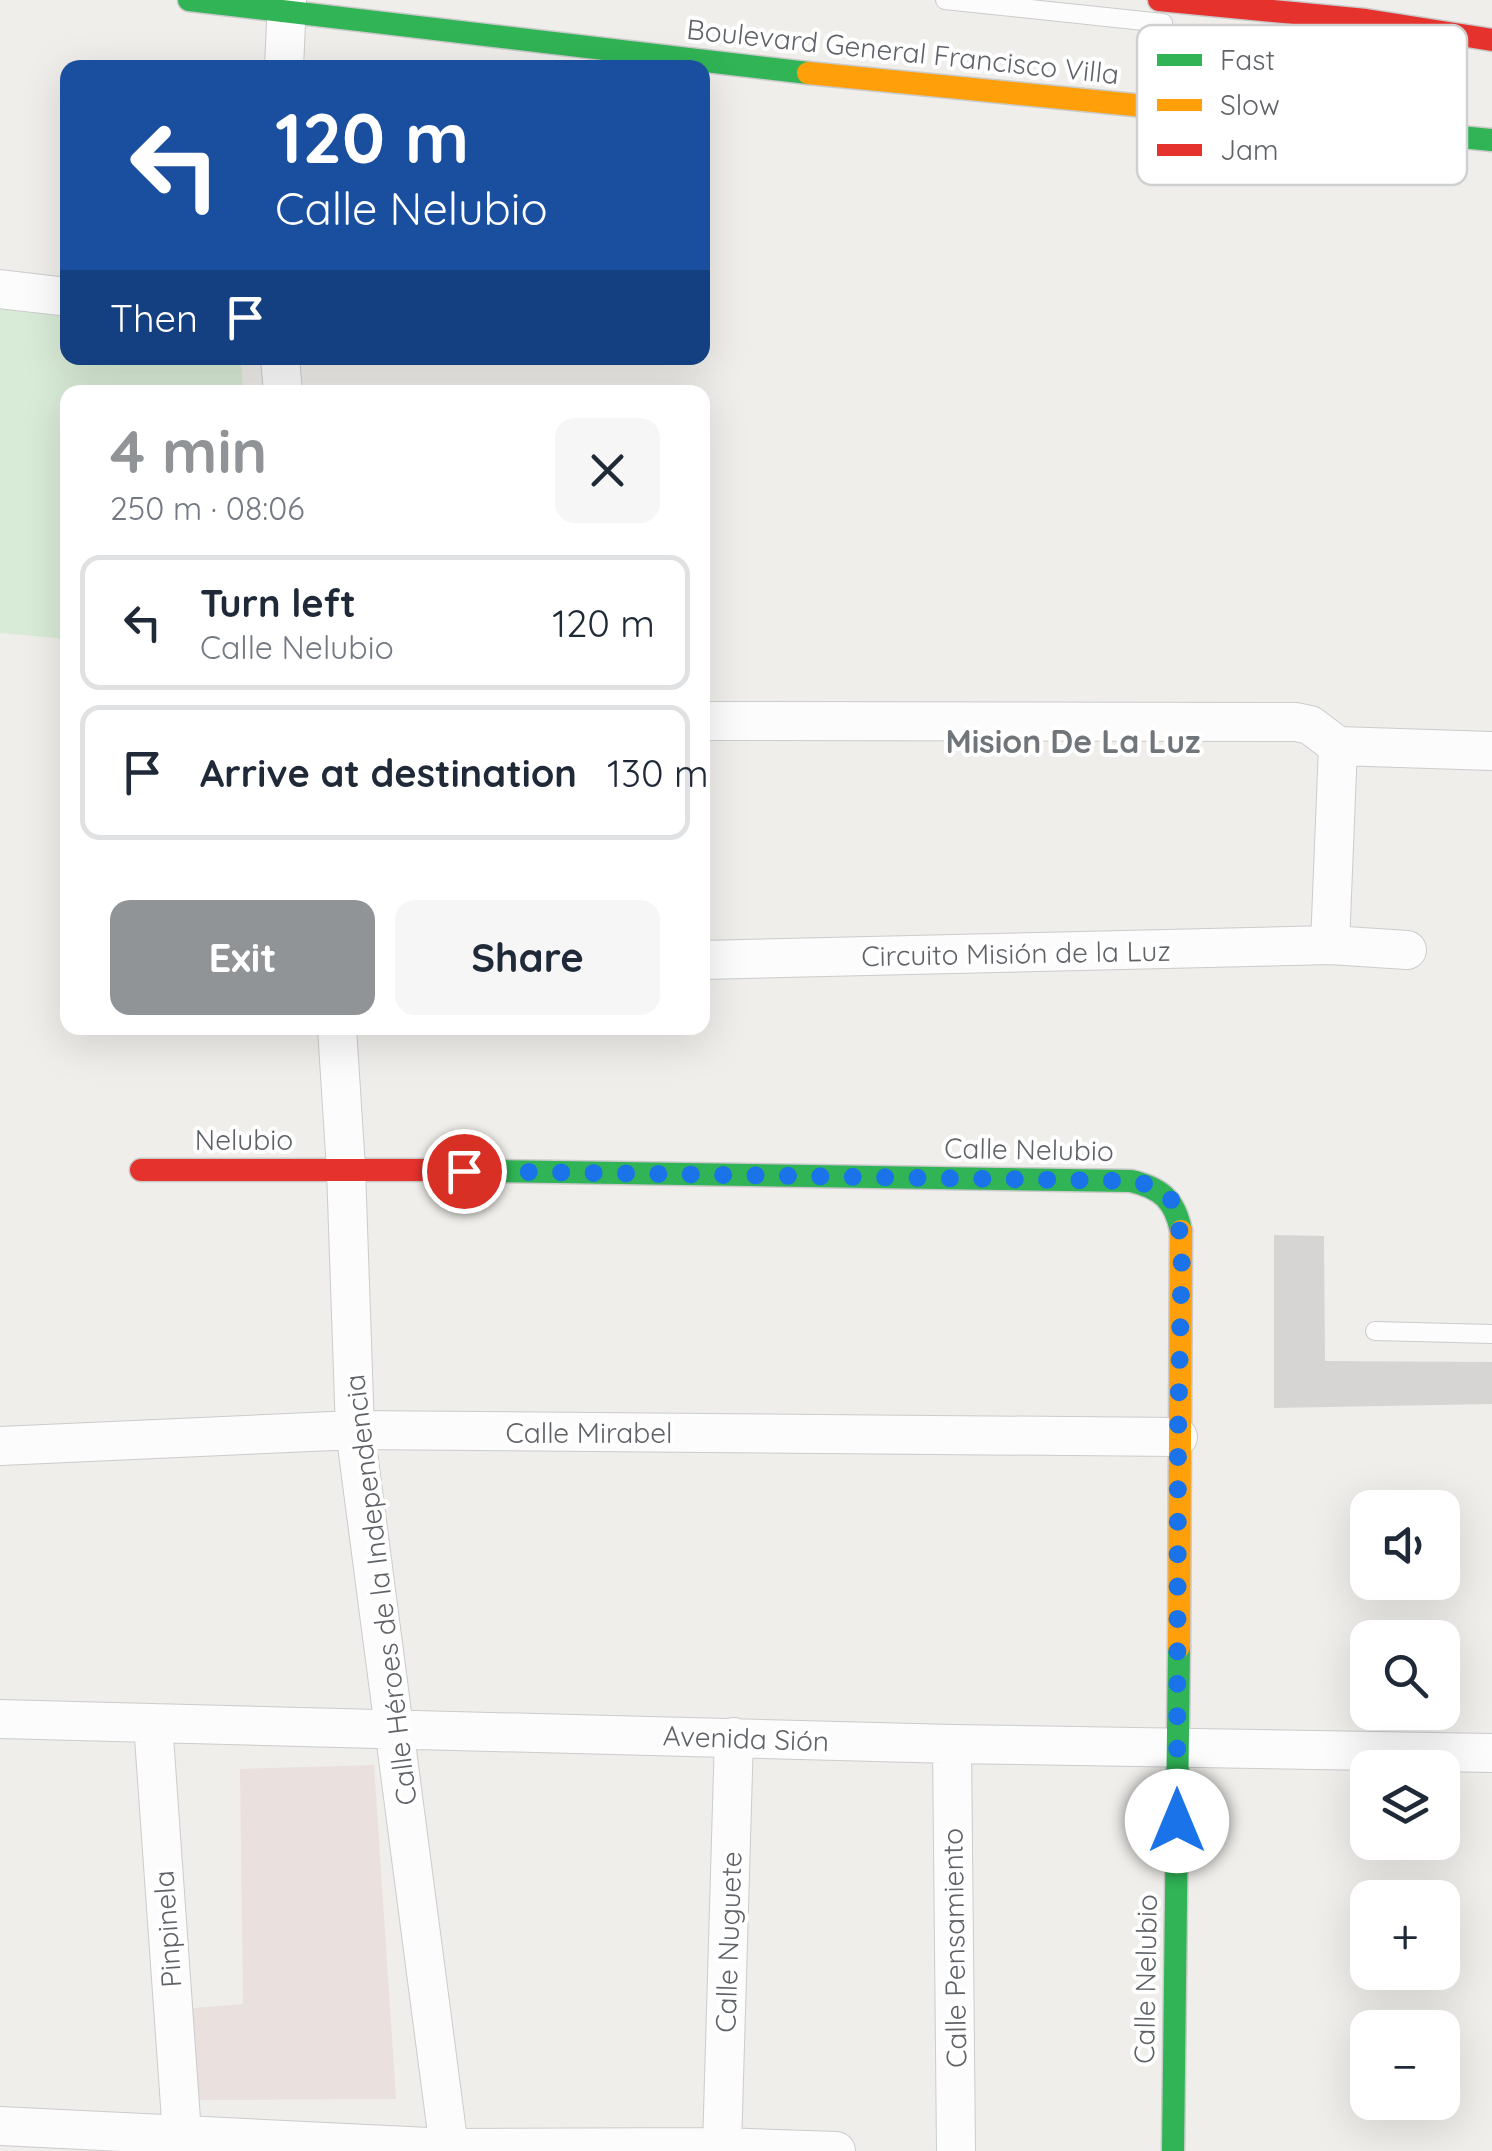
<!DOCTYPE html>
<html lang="en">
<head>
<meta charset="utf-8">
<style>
	:root { --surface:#fff; --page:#f6f6f7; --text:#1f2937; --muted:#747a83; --line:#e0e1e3; --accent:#919496 }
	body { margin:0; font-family:Quicksand,sans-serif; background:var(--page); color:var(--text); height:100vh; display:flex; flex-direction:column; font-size:38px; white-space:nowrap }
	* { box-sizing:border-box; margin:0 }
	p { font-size:32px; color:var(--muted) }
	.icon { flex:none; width:55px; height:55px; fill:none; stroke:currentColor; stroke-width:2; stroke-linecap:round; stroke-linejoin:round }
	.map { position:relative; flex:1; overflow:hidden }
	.sheet { position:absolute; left:60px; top:385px; width:650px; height:650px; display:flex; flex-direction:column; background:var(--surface); border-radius:20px; box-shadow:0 10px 40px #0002 }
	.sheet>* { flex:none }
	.guide { position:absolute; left:60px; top:60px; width:650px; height:305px; border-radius:20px; box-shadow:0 10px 40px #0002; background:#1a4fa0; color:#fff; overflow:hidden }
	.controls { position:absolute; left:1350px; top:1490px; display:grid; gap:20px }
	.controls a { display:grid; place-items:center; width:110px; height:110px; border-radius:20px; background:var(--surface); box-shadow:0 10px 40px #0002; font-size:50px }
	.pin { position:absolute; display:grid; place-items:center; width:85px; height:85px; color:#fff; margin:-42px; border:5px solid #fff; border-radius:50%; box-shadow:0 2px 10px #0007 }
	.me { position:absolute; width:110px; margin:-55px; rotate:0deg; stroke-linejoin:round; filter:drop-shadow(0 0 8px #0008) }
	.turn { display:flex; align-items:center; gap:35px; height:210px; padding:0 50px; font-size:45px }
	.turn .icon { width:130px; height:130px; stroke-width:2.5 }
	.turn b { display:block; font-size:70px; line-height:85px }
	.then { display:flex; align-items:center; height:95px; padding:0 50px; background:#0003; gap:20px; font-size:38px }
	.round { display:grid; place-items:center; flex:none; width:105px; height:105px; border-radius:20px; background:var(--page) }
	.head { display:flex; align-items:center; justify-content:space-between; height:170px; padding:0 50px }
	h1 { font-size:60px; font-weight:800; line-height:75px; color:var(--accent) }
	.cta { display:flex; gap:20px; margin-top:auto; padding:20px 50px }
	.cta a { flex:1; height:115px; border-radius:20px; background:var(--accent); color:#fff; font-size:40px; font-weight:800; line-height:115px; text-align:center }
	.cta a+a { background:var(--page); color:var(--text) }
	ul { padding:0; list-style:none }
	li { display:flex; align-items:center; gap:30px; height:135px; margin:0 20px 15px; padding:0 30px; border:5px solid var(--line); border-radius:20px }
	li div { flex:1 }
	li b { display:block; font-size:38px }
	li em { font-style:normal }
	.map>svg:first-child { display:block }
</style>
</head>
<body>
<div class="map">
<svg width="1492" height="2151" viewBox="0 0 1492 2151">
	<rect width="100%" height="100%" fill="#efeeea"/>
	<path fill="#eae0de" d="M 374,1765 L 396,2099 L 184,2100 L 182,2009 L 243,2004 L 240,1769 Z"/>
	<path fill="#d8ebd6" d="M 0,302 L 67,310 L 68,358 L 241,358 L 243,392 L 68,392 L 67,639 L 0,633 Z"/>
	<path fill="#d6d5d3" d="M 1274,1235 L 1324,1236 L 1325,1361 L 1492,1362 L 1492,1404 L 1274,1408 Z"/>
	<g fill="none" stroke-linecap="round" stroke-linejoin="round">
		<g stroke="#cbcccc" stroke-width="20">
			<path id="lane" d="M 945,0 L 1163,23
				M 1375,1331 L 1492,1334"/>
		</g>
		<g stroke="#cbcccc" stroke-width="40">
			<path id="street" d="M 284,68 L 287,0
				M 0,289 L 68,297
				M 280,358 L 283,392
				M 702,721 L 1296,722 L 1310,725 L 1338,746 L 1330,945
				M 1338,746 L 1492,751
				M 702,960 L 1330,945 L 1407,950
				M 337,1028 L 346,1169 L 355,1430 L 449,2148
				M 0,1446 L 355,1430 L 1178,1437
				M 0,1719 L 952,1744 L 1492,1753
				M 153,1723 L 182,2134
				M 952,1744 L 956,2151
				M 0,2126 L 449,2148 L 722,2147 L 836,2151
				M 722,2147 L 734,1737"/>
		</g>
		<g stroke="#cacacb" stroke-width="25">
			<path id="fast" d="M 189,0 L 808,73
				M 1195,111 L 1492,140
				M 427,1170 L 1131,1181 C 1161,1188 1175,1200 1181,1231
				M 1173,2151 L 1179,1647"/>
		</g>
		<g stroke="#cacacb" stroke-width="25">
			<path id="slow" d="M 808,73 L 1195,111
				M 1179,1647 L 1181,1231"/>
		</g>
		<g stroke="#cacacb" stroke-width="25">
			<path id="jam" d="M 1159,0 L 1366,20 L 1492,40
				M 141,1170 L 427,1170"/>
		</g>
		<use href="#lane" stroke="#fdfcfc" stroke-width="18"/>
		<use href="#street" stroke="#fdfcfc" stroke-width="38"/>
		<use href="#fast" stroke="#30b455" stroke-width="22"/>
		<use href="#slow" stroke="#ff9f0a" stroke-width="22"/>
		<use href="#jam" stroke="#e5322d" stroke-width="22"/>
	</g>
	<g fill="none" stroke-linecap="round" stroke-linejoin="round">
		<path stroke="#1a73e8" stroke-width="18" stroke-dasharray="0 32.4" d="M 464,1171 L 1132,1181 L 1150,1185 L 1164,1192 L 1175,1204 L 1182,1247 L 1178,1436 L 1177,1821"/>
	</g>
	<g text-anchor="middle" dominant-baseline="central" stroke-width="8" stroke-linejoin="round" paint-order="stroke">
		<g font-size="28" fill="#5f6368" stroke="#fff">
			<text transform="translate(903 51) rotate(6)">Boulevard General Francisco Villa</text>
			<text transform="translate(1016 953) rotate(-1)">Circuito Misión de la Luz</text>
			<text x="244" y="1139">Nelubio</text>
			<text transform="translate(1029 1149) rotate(1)">Calle Nelubio</text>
			<text x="589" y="1432">Calle Mirabel</text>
			<text transform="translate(380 1590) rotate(-97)">Calle Héroes de la Independencia</text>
			<text transform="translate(746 1738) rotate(2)">Avenida Sión</text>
			<text transform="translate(167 1929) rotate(-94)">Pinpinela</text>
			<text transform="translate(728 1942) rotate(-88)">Calle Nuguete</text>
			<text transform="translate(954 1948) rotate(-91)">Calle Pensamiento</text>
			<text transform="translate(1145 1979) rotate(-89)">Calle Nelubio</text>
		</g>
		<g font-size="32" font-weight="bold" fill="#70757a" stroke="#fff">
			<text x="1073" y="741">Mision De La Luz</text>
		</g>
	</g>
	<rect x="1137" y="25" width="330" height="160" rx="15" fill="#fff" stroke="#cfd0d2" stroke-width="2.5"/>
	<rect x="1157" y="54" width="45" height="12" fill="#30b455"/>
	<rect x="1157" y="99" width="45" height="12" fill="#ff9f0a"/>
	<rect x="1157" y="144" width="45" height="12" fill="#e5322d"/>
	<g font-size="28" fill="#5f6368">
		<text x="1220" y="70">Fast</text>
		<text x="1220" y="115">Slow</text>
		<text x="1220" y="160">Jam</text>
	</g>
</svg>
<div class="controls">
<a><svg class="icon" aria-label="sound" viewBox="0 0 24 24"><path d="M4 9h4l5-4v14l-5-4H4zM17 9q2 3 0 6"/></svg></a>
<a><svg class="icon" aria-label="search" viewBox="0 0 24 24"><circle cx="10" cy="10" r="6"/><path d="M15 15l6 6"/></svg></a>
<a><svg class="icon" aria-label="layers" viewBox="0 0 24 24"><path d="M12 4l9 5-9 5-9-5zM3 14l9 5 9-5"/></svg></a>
<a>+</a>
<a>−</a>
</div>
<div class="pin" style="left:464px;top:1171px;background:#d93025"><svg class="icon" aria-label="arrive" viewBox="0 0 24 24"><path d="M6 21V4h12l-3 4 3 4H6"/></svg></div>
<svg class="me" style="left:1177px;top:1821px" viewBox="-20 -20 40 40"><circle r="19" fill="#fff"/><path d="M0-13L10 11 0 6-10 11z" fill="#1a73e8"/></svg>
<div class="guide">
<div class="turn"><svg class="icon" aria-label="left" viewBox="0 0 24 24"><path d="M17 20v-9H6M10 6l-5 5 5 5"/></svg><div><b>120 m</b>Calle Nelubio</div></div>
<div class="then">Then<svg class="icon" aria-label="arrive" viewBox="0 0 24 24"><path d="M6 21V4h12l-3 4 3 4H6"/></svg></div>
</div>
<section class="sheet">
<div class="head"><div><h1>4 min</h1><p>250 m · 08:06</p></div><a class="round"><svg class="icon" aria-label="close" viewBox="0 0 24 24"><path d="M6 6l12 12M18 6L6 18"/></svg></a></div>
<ul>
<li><svg class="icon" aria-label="left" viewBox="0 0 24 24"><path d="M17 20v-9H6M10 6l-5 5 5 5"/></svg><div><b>Turn left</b><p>Calle Nelubio</p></div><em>120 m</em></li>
<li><svg class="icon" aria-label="arrive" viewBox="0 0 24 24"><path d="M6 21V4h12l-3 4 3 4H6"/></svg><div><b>Arrive at destination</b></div><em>130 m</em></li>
</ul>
<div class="cta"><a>Exit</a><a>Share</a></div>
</section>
</div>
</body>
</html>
